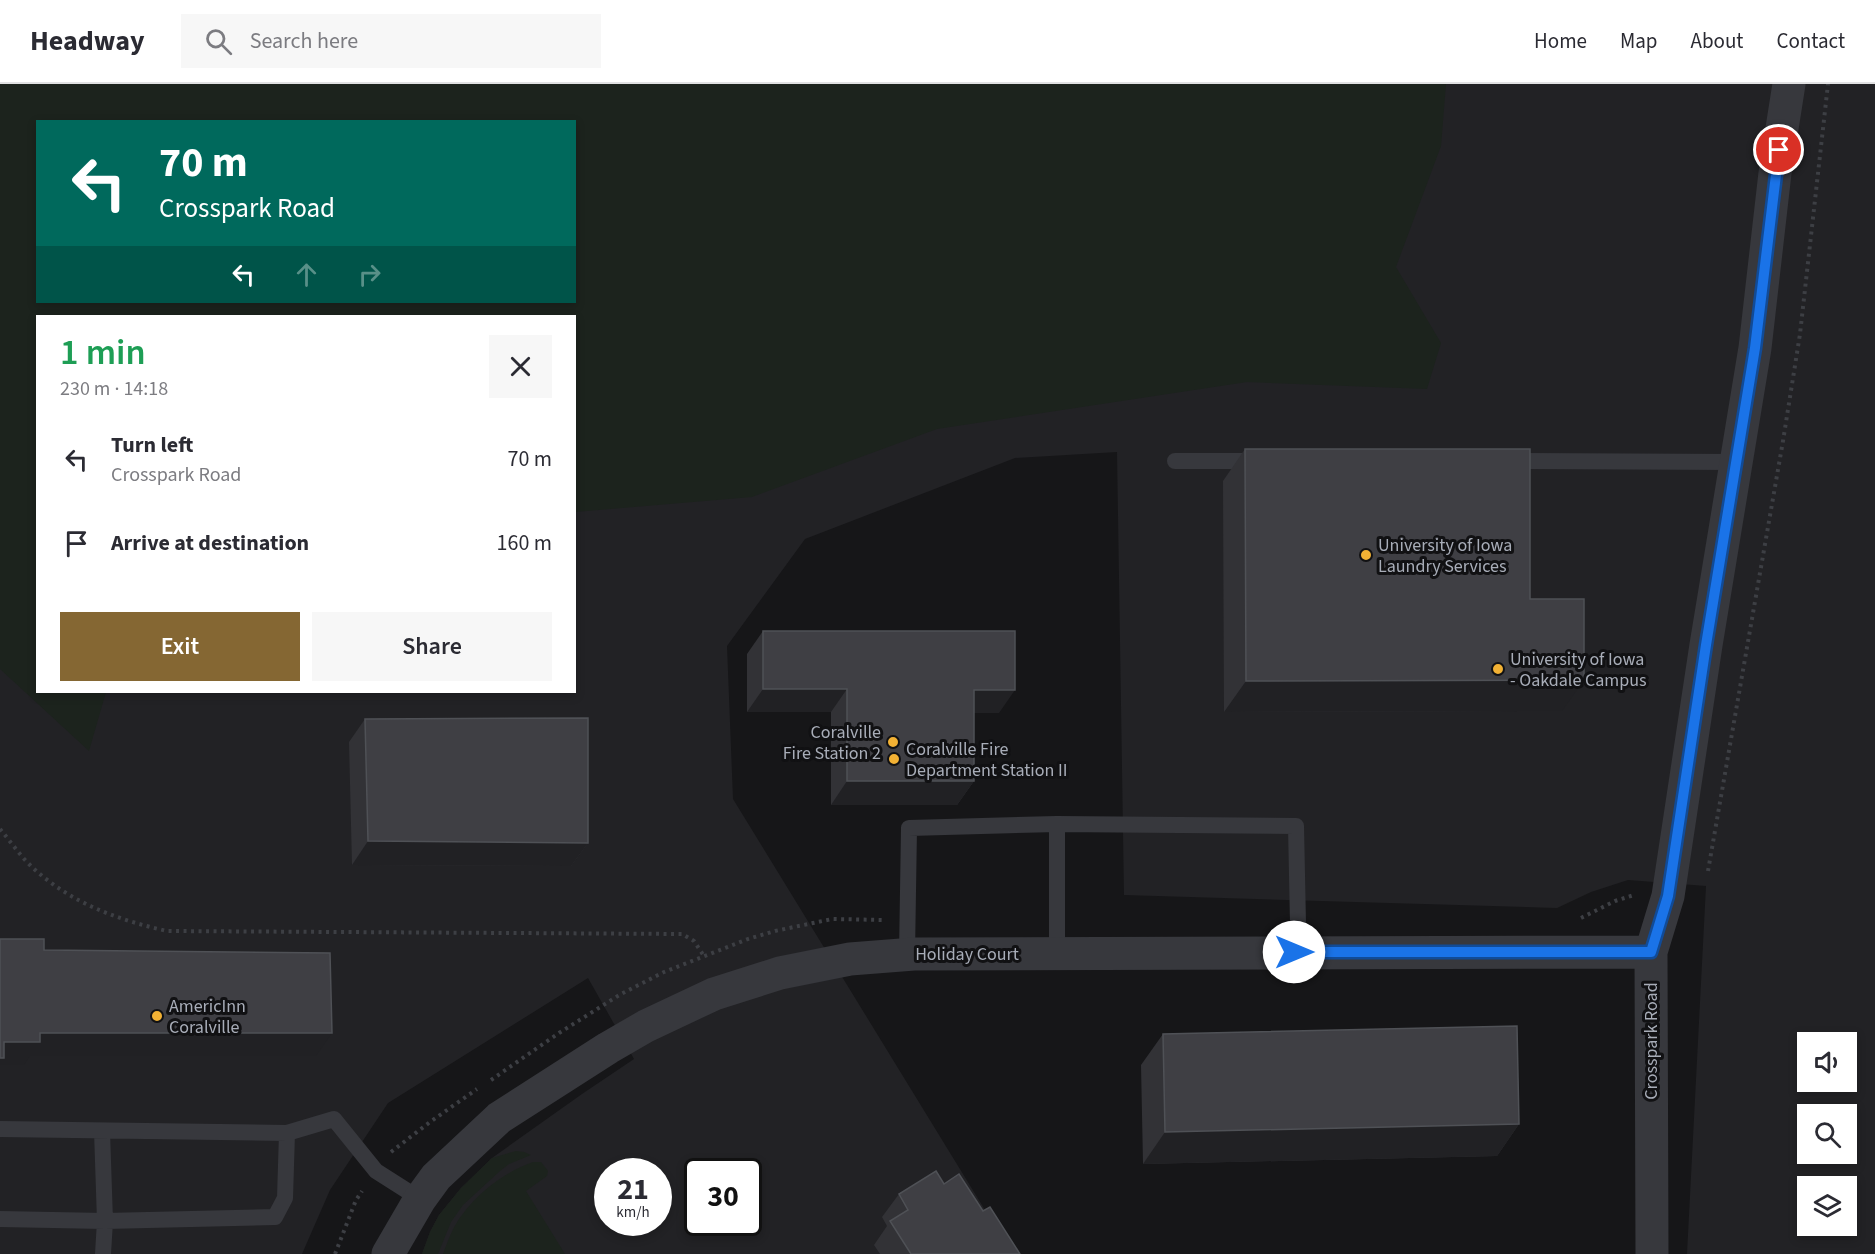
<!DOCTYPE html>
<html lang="en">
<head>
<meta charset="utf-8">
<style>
	:root { --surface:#fff; --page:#f7f7f7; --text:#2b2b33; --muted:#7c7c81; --line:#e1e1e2; --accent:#856733 }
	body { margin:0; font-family:"Source Sans 3",sans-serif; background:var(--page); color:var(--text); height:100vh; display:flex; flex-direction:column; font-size:22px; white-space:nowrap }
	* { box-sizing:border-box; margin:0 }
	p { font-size:20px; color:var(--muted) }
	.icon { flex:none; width:33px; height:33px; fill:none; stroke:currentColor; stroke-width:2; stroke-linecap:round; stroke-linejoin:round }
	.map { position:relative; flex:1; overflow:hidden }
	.drawer { position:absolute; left:36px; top:231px; width:540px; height:378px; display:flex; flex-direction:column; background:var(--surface); border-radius:0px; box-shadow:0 3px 9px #0003 }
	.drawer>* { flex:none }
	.hud { position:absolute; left:36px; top:36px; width:540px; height:183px; border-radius:0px; box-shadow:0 3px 9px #0003; background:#00695c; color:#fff; overflow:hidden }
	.tools { position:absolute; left:1797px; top:948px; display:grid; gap:12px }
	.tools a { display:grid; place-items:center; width:60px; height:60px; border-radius:0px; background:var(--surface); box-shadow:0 3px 9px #0003; font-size:30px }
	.speed { position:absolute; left:594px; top:1074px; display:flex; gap:12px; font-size:30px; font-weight:700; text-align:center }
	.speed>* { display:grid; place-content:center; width:78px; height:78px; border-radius:50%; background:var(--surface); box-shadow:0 3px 9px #0003; line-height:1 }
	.speed small { font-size:15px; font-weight:400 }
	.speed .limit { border:3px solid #111; border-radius:9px; background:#fff; color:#111 }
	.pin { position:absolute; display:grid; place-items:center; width:51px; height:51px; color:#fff; margin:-26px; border:3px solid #fff; border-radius:50%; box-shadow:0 2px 6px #0007 }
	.me { position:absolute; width:66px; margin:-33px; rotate:90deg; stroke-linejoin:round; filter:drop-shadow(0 0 4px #0008) }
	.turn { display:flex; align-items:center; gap:21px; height:126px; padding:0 24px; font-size:27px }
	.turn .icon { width:78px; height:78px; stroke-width:2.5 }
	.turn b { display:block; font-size:42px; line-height:51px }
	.lanes { display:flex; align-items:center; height:57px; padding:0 24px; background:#0003; justify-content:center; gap:30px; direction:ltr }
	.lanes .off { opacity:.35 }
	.round { display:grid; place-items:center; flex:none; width:63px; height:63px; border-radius:0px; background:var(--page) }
	.head { display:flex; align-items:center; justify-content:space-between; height:102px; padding:0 24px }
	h1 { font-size:36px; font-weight:600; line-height:45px; color:#1e9e55 }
	.action { display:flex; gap:12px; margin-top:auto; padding:12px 24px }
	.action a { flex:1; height:69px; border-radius:0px; background:var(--accent); color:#fff; font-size:24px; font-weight:600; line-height:69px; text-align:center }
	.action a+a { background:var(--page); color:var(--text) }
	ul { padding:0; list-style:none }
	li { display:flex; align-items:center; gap:18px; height:84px; padding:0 24px }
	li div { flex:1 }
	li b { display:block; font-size:22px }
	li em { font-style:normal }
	header { display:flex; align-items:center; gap:36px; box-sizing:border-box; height:84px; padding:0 30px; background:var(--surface); border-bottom:2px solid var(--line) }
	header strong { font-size:28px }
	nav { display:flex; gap:33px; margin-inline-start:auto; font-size:21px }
	.search { width:420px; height:54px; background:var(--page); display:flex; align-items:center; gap:15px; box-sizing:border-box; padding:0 21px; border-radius:0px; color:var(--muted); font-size:22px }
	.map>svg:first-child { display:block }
</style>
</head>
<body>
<header>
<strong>Headway</strong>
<div class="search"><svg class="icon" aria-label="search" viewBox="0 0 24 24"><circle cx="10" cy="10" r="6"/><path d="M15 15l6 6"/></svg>Search here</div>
<nav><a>Home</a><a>Map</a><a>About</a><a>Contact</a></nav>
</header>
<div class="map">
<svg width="1875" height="1170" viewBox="0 0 1875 1170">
	<rect width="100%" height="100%" fill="#161618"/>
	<path fill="#222225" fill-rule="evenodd" d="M 0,0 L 1875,0 L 1875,1170 L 1687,1170 L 1706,802 L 1628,796 L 1591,808 L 1557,824 L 1124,811 L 1117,368 L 1015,374 L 805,455 L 727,562 L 733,715 L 1012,1170 L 422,1170 L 430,1148 L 439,1131 L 461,1104 L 492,1074 L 582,1010 L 634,975 L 588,894 L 388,1019 L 330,1106 L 302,1170 L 0,1170 ZM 38,38 L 574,38 L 574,218 L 38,218 ZM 38,232 L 574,232 L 574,608 L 38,608 ZM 1808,958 L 1846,958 L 1846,998 L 1808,998 ZM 1808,1030 L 1846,1030 L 1846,1070 L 1808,1070 ZM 608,1088 L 658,1088 L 658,1138 L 608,1138 ZM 698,1088 L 748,1088 L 748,1138 L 698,1138 ZM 1808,1102 L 1846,1102 L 1846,1142 L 1808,1142 Z"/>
	<path fill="#1c231d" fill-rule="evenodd" d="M 0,0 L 1446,0 L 1441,62 L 1396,183 L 1441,259 L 1427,305 L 1247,298 L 937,345 L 752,413 L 575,428 L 574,232 L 38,232 L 38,608 L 106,608 L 89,667 L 0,585 ZM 38,38 L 574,38 L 574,218 L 38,218 Z
		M 516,1067 L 524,1068 L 531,1071 L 509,1080 L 500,1087 L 463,1121 L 451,1138 L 438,1170 L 422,1170 L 430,1148 L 439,1131 L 461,1104 L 492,1074 Z
		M 533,1078 L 541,1078 L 548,1087 L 547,1092 L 526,1107 L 565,1170 L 443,1170 C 448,1157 453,1142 462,1131 C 480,1107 505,1088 533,1078 Z"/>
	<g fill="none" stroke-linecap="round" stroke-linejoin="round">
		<path stroke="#3d3f44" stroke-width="4" stroke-dasharray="3 4.5" stroke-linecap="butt" d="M 0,745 C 11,758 21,773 33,784 C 71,819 118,836 167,847 L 682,850 L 694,857 L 704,872
			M 1708,787 L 1783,357 L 1800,250 L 1828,0
			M 1581,834 L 1615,817 L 1634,811
			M 491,996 L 559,949 L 621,910 L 664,888 L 748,855 L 775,847 L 832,835 L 885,836
			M 391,1068 L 430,1038 L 477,1005
			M 335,1170 L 356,1116 L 362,1107"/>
		<path stroke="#37383d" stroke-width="16" d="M 1175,377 L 1258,377
			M 1509,377 L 1735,378
			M 1057,869 L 1057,740
			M 907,870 L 909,744 L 1057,740 L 1296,742 L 1298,840 L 1294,868
			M 0,1045 L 287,1049
			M 0,1135 L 105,1137 L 102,1047
			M 103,1170 L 105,1137 L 275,1133 L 285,1114 L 287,1049 L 334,1035 L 376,1087 L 420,1115"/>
		<path stroke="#37383d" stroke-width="33" d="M 388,1170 L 420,1115 L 436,1093 L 499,1034 L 608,964 L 646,942 L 714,910 L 780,889 L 850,875 L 914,870 L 1651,868
			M 1652,1170 L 1651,868 L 1668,812 L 1706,561 L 1755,264 L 1775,89 L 1789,0"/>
	</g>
	<path fill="#323236" d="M 1245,365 L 1530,515 L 1562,627 L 1224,628 L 1223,397 Z
		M 763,547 L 999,629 L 974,629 L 974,697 L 957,721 L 831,721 L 831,628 L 747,628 L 747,570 Z
		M 365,635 L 588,759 L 571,782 L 352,781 L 349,658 Z
		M 1163,950 L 1519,1040 L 1497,1072 L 1143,1080 L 1141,981 Z
		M 944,1100 L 983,1127 L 1020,1170 L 880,1170 L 874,1161 L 887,1142 L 882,1133 L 899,1110 Z"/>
	<path fill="#212124" d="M 1584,596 L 1562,627 L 1224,628 L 1246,597 Z
		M 763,605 L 847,605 L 831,628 L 747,628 Z
		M 974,606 L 1015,606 L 999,629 L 957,629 Z
		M 847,697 L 974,697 L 957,721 L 831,721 Z
		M 368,757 L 588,759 L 571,782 L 352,781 Z
		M 40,949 L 332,949 L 316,972 L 30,972 L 24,981 L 0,981 L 0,963 L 4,958 Z
		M 1519,1040 L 1497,1072 L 1143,1080 L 1165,1048 Z"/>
	<path fill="#3f3f44" stroke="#4f5156" stroke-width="1.5" d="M 1245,365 L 1530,365 L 1530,515 L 1584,515 L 1584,596 L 1246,597 Z
		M 763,547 L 1015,547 L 1015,606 L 974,606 L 974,697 L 847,697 L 847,605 L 763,605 Z
		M 588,634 L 588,759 L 368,757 L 365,635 Z
		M 0,855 L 44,855 L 44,866 L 330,869 L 332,949 L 40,949 L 40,958 L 4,958 L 4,974 L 0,974 Z
		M 1517,942 L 1519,1040 L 1165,1048 L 1163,950 Z
		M 936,1087 L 944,1100 L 959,1090 L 983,1127 L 990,1123 L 1020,1170 L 911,1170 L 890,1137 L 908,1126 L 899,1110 Z"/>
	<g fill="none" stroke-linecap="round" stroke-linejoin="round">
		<g stroke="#114b97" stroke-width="15">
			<path id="route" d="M 1294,868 L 1651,868 L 1668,812 L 1706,561 L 1755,264 L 1779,66"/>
		</g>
		<use href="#route" stroke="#1a73e8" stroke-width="10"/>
	</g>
	<g fill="#f2b134" stroke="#111113" stroke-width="2">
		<circle cx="1366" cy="471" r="6"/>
		<circle cx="1498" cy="585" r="6"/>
		<circle cx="893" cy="658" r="6"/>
		<circle cx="894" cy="675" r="6"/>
		<circle cx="157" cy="932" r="6"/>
	</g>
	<g text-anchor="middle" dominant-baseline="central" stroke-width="6" stroke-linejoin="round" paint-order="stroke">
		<g font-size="18" fill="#a8adb8" stroke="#111113" text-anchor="start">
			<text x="1378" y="461">University of Iowa<tspan x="1378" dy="21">Laundry Services</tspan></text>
			<text x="1510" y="575">University of Iowa<tspan x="1510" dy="21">- Oakdale Campus</tspan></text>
			<text x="881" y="648" text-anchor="end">Coralville<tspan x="881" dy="21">Fire Station 2</tspan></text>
			<text x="906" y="665">Coralville Fire<tspan x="906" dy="21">Department Station II</tspan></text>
			<text x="169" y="922">AmericInn<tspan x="169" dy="21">Coralville</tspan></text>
		</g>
		<g font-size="18" fill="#a8adb8" stroke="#111113">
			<text x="967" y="870">Holiday Court</text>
			<text transform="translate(1651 957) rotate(-90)">Crosspark Road</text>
		</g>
	</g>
</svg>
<div class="tools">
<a><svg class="icon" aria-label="sound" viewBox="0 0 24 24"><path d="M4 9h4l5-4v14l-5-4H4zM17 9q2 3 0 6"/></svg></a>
<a><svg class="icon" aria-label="search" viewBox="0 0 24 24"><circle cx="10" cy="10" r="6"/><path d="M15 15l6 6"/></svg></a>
<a><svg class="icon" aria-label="layers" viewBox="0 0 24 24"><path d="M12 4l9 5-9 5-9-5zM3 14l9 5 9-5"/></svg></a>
</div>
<div class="speed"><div>21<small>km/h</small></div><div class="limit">30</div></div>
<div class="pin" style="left:1779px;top:66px;background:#d93025"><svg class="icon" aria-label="arrive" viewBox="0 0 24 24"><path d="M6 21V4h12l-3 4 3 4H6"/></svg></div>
<svg class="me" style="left:1294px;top:868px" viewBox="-20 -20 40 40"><circle r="19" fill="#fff"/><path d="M0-13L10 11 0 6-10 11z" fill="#1a73e8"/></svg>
<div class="hud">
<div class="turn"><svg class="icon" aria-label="left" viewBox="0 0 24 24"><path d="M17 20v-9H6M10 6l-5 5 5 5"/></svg><div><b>70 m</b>Crosspark Road</div></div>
<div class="lanes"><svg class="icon" aria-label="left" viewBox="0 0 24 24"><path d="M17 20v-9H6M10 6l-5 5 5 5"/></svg><svg class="icon off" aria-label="ahead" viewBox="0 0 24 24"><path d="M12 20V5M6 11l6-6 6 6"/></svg><svg class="icon off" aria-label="right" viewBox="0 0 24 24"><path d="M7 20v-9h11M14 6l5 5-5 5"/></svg></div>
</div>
<section class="drawer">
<div class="head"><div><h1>1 min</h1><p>230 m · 14:18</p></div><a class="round"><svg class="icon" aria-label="close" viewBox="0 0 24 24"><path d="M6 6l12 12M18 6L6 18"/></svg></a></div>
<ul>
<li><svg class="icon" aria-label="left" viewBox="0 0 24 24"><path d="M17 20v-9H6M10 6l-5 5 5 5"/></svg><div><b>Turn left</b><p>Crosspark Road</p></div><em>70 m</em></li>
<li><svg class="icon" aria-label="arrive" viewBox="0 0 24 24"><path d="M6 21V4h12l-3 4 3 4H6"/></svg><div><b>Arrive at destination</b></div><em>160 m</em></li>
</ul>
<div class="action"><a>Exit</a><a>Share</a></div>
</section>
</div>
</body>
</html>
